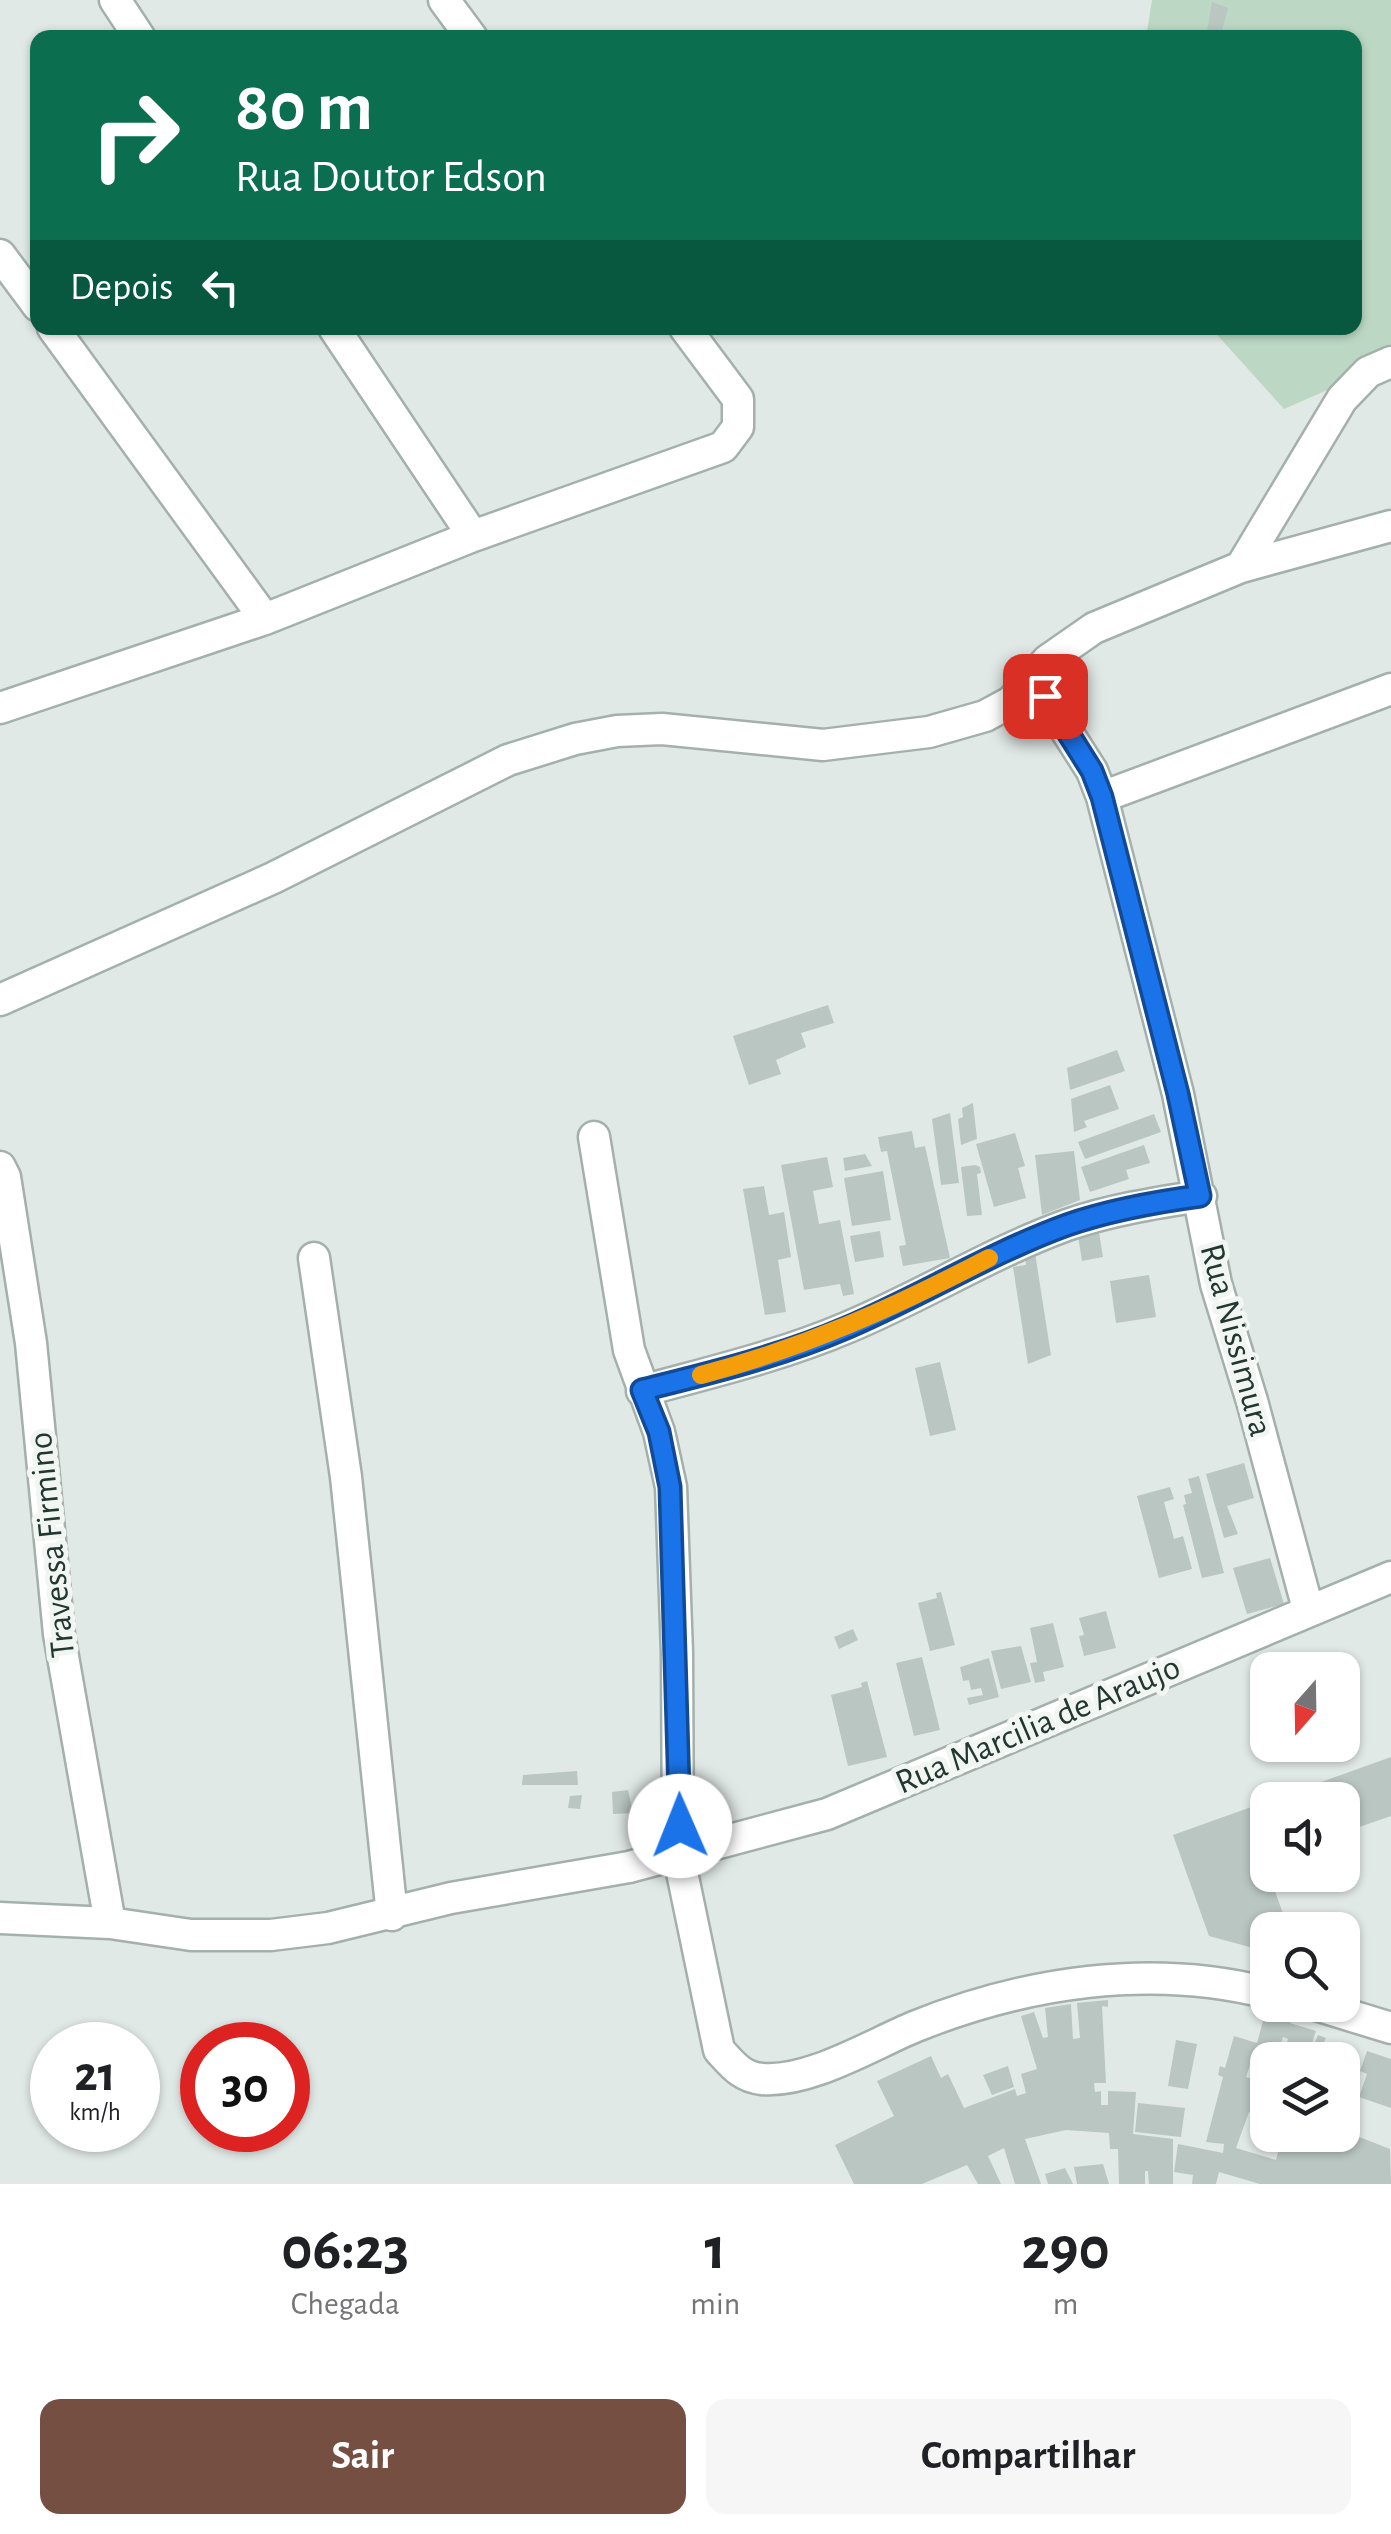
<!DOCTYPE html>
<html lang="pt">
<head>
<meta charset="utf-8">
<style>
	:root { --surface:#fff; --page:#f6f6f6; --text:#202124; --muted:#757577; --accent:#764f43 }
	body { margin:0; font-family:"Alegreya Sans",sans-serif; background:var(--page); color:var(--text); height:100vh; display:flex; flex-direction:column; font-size:38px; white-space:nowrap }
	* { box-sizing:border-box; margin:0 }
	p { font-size:32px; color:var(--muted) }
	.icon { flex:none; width:55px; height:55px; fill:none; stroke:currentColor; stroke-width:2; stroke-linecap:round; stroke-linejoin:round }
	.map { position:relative; height:2184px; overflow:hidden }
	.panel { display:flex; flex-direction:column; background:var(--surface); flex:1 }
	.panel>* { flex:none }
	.banner { position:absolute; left:30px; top:30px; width:1332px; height:305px; border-radius:20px; box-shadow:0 2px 8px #0004; background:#0b6e4f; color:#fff; overflow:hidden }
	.needle { width:65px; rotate:200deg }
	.fabs { position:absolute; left:1250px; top:1652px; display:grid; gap:20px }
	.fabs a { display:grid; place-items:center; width:110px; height:110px; border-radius:20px; background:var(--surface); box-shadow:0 2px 8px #0004; font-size:50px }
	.speed { position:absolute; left:30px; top:2022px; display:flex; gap:20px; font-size:50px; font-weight:700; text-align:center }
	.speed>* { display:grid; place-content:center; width:130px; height:130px; border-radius:50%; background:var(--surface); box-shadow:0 2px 8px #0004; line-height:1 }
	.speed small { font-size:25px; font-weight:400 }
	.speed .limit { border:15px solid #d22; background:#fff; color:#111 }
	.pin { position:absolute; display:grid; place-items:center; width:85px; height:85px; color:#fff; margin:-42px; border-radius:20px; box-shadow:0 5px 15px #0006 }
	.me { position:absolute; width:110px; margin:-55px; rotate:359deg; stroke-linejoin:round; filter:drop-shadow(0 0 8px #0008) }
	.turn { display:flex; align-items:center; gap:35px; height:210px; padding:0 40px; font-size:45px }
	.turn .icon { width:130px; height:130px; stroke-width:2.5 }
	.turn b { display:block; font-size:70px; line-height:85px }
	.then { display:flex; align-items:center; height:95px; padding:0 40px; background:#0003; gap:20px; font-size:38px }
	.eta { display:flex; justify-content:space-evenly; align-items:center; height:170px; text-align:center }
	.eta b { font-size:60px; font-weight:600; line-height:70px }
	.cta { display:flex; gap:20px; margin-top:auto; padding:20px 40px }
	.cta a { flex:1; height:115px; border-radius:20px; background:var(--accent); color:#fff; font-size:40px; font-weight:600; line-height:115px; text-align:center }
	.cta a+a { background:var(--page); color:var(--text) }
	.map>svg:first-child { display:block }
</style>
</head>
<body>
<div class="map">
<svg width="1391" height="2184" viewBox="0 0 1391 2184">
	<rect width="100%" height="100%" fill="#e1e9e6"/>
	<path fill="#bcd8c4" d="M 1152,0 L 1391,0 L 1391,362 L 1284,409 L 1211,328 L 1355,328 L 1355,38 L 1146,38 Z"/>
	<path fill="#b9c6c2" d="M 1212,2 L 1228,8 L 1220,38 L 1206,38 Z
		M 828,1005 L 834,1023 L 801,1033 L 806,1047 L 776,1060 L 781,1074 L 749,1085 L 733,1036 Z
		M 1117,1050 L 1125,1071 L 1070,1090 L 1067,1068 Z
		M 1110,1085 L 1119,1109 L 1084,1121 L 1087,1127 L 1074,1132 L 1071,1099 Z
		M 973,1103 L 977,1139 L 961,1145 L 958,1119 L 963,1117 L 962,1108 Z
		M 950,1113 L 959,1183 L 941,1185 L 932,1119 Z
		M 1154,1114 L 1161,1132 L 1085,1159 L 1078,1142 Z
		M 912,1131 L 915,1148 L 925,1146 L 950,1258 L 903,1266 L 899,1246 L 906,1245 L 887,1151 L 881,1152 L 878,1137 Z
		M 1015,1133 L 1025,1166 L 1018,1168 L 1026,1198 L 994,1207 L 976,1144 Z
		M 1144,1145 L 1150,1163 L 1126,1170 L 1129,1179 L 1090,1192 L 1081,1167 Z
		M 1074,1151 L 1080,1200 L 1042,1215 L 1035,1155 Z
		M 865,1154 L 872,1166 L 845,1171 L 843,1158 Z
		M 827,1157 L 833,1187 L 813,1191 L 819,1224 L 840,1220 L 854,1294 L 843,1296 L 840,1284 L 804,1290 L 781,1165 Z
		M 975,1165 L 980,1167 L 981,1173 L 977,1174 L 982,1215 L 967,1216 L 961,1167 Z
		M 883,1171 L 891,1220 L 852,1226 L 844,1178 Z
		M 764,1186 L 769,1215 L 784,1212 L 791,1257 L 778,1260 L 786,1312 L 765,1315 L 743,1189 Z
		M 1098,1226 L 1103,1257 L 1082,1261 L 1078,1236 Z
		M 880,1231 L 884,1257 L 855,1262 L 850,1236 Z
		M 1035,1253 L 1051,1355 L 1028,1364 L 1013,1267 L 1026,1265 L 1025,1255 Z
		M 1149,1275 L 1156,1317 L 1116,1323 L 1110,1281 Z
		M 940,1362 L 956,1430 L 930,1436 L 915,1368 Z
		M 1244,1463 L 1254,1498 L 1227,1506 L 1238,1534 L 1224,1538 L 1206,1474 Z
		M 1199,1476 L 1224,1573 L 1202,1578 L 1183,1505 L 1186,1504 L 1184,1495 L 1192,1493 L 1188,1479 Z
		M 1170,1487 L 1174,1499 L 1164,1502 L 1174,1539 L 1183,1536 L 1192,1569 L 1159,1578 L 1137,1496 Z
		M 1270,1558 L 1284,1604 L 1247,1614 L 1233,1568 Z
		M 941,1592 L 955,1645 L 930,1651 L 918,1603 L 937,1598 L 936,1593 Z
		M 1106,1611 L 1116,1648 L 1084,1656 L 1079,1636 L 1084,1635 L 1079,1618 Z
		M 1053,1623 L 1064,1667 L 1043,1672 L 1045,1681 L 1035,1683 L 1030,1663 L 1037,1662 L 1030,1628 Z
		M 853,1629 L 858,1640 L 839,1649 L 834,1637 Z
		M 1021,1646 L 1031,1682 L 1001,1689 L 991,1651 Z
		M 922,1657 L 940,1730 L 914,1736 L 896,1663 Z
		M 989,1658 L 999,1697 L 969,1705 L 967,1698 L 983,1695 L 981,1688 L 971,1690 L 969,1680 L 963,1681 L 960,1667 Z
		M 867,1681 L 887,1757 L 848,1766 L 831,1695 L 862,1687 L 861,1683 Z
		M 1391,1757 L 1391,1816 L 1342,1833 L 1342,1800 L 1271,1800 Z
		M 577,1771 L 578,1785 L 522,1785 L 523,1775 Z
		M 628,1790 L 633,1813 L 613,1814 L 612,1792 Z
		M 582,1795 L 580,1809 L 568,1808 L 570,1796 Z
		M 1268,1801 L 1268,1860 L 1264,1861 L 1289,1930 L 1268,1930 L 1268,1952 L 1209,1936 L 1173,1835 Z
		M 1108,2000 L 1108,2007 L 1102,2006 L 1106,2083 L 1094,2083 L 1095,2092 L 1101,2091 L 1101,2105 L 1108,2105 L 1108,2091 L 1136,2092 L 1133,2134 L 1173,2139 L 1173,2184 L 1149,2184 L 1148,2171 L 1145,2171 L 1145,2184 L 1119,2184 L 1118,2149 L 1110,2149 L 1109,2133 L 1066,2130 L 1025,2139 L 1041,2184 L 1015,2184 L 1004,2148 L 988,2156 L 1001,2184 L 978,2184 L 967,2165 L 922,2184 L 854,2184 L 835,2145 L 894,2116 L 877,2081 L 931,2056 L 941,2078 L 948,2074 L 964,2108 L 1015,2089 L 1017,2096 L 1026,2093 L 1021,2074 L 1037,2069 L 1021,2016 L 1034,2012 L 1043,2038 L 1048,2037 L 1045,2008 L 1071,2004 L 1073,2039 L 1080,2038 L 1077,2003 Z
		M 1266,2010 L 1292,2018 L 1290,2023 L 1316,2031 L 1315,2034 L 1307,2060 L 1281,2060 L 1288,2039 L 1283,2037 L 1277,2055 L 1268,2052 L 1265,2059 L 1253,2055 L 1246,2077 L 1268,2083 L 1268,2117 L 1249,2112 L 1236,2148 L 1276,2160 L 1283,2135 L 1342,2134 L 1362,2138 L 1390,2149 L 1391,2184 L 1260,2184 L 1219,2172 L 1216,2184 L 1192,2184 L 1193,2175 L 1174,2172 L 1178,2144 L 1223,2153 L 1224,2144 L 1206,2142 L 1223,2077 L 1218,2075 L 1220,2066 L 1225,2068 L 1234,2036 L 1257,2043 Z
		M 1318,2035 L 1326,2038 L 1324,2042 L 1353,2052 L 1343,2081 L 1342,2060 L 1317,2060 L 1320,2049 L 1315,2042 Z
		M 1176,2040 L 1197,2044 L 1188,2089 L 1168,2086 Z
		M 1367,2051 L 1391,2059 L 1391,2108 L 1359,2097 L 1367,2074 L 1360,2071 Z
		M 1008,2066 L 1014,2087 L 992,2095 L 983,2075 Z
		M 1138,2103 L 1185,2108 L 1181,2137 L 1135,2132 Z
		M 1103,2164 L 1109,2184 L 1077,2184 L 1074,2167 Z
		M 1065,2168 L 1073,2184 L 1048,2184 L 1045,2174 Z"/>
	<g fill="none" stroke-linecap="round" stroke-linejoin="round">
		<g stroke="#a4b0ac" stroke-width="35">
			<path id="minor" d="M 115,0 L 140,38
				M 444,0 L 472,38
				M 0,255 L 38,306
				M 53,328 L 265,619
				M 334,328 L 473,536
				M 1241,567 L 1342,399 L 1368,372 L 1391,362
				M 1032,677 L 1092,771 L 1102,797 L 1178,1094 L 1216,1284 L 1252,1401 L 1308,1609
				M 0,708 L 265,619 L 473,536 L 723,447 L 738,427 L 738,399 L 685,328
				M 1102,797 L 1391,689
				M 0,1000 L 273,878 L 508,760 L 575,739 L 617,731 L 662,729 L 823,745 L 929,732 L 985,716 L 1011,702 L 1048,660 L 1094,628 L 1241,567 L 1391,526
				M 594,1137 L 629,1350 L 659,1432 L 671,1487 L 677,1653 L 678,1853 L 719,2050 C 732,2064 741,2077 762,2079 C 809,2083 871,2045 914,2027 C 1025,1982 1151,1963 1268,1993
				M 0,1167 L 5,1177 L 31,1343 L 59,1634 L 110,1923
				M 314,1258 L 346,1477 L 392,1915
				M 642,1391 C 711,1372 780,1356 846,1328 C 921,1297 990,1253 1067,1225 C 1110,1210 1155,1203 1201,1196
				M 0,1918 L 110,1923 L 191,1935 L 271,1935 L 328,1928 L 451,1898 L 629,1867 L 827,1814 L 1391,1577
				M 1316,2005 L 1391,2028"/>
		</g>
		<use href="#minor" stroke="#fff" stroke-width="30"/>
	</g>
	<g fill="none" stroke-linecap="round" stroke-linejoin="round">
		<g stroke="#114b97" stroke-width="25">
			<path id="route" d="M 680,1826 L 670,1487 L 659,1432 L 642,1390 C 710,1373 781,1356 846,1328 C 921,1296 990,1253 1067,1225 C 1110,1210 1155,1202 1200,1196 L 1178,1094 L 1102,797 L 1092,771 L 1045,696"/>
		</g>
		<use href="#route" stroke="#1a73e8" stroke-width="18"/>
		<path stroke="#f59e0b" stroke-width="18" d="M 701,1375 C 806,1347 893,1308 989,1258"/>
	</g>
	<g text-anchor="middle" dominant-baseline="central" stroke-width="10" stroke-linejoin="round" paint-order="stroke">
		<g font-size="35" fill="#233732" stroke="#f1f6f3">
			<text transform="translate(1236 1340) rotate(75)">Rua Nissimura</text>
			<text transform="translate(52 1545) rotate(-96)">Travessa Firmino</text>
			<text transform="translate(1038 1725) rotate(-23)">Rua Marcilia de Araujo</text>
		</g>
	</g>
</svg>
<div class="fabs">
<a><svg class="needle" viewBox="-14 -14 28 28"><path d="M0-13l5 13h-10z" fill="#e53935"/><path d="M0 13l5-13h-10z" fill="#757577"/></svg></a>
<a><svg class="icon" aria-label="sound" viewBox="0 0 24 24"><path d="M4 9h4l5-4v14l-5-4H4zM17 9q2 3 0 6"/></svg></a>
<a><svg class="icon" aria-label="search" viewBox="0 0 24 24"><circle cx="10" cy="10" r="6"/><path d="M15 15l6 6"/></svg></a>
<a><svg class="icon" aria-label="layers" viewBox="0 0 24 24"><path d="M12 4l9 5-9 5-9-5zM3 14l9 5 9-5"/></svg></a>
</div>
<div class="speed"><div>21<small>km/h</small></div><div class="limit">30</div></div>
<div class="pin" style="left:1045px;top:696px;background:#d93025"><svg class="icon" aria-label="arrive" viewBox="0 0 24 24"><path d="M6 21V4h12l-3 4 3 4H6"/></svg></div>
<svg class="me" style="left:680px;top:1826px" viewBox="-20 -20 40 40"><circle r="19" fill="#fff"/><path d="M0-13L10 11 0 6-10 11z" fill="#1a73e8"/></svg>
<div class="banner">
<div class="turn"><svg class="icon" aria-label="right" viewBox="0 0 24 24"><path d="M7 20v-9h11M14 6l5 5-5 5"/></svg><div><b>80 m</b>Rua Doutor Edson</div></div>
<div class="then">Depois<svg class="icon" aria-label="left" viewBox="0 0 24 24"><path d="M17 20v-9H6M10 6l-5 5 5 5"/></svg></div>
</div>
</div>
<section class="panel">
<div class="eta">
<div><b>06:23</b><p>Chegada</p></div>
<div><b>1</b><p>min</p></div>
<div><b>290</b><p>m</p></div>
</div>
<div class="cta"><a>Sair</a><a>Compartilhar</a></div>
</section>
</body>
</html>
